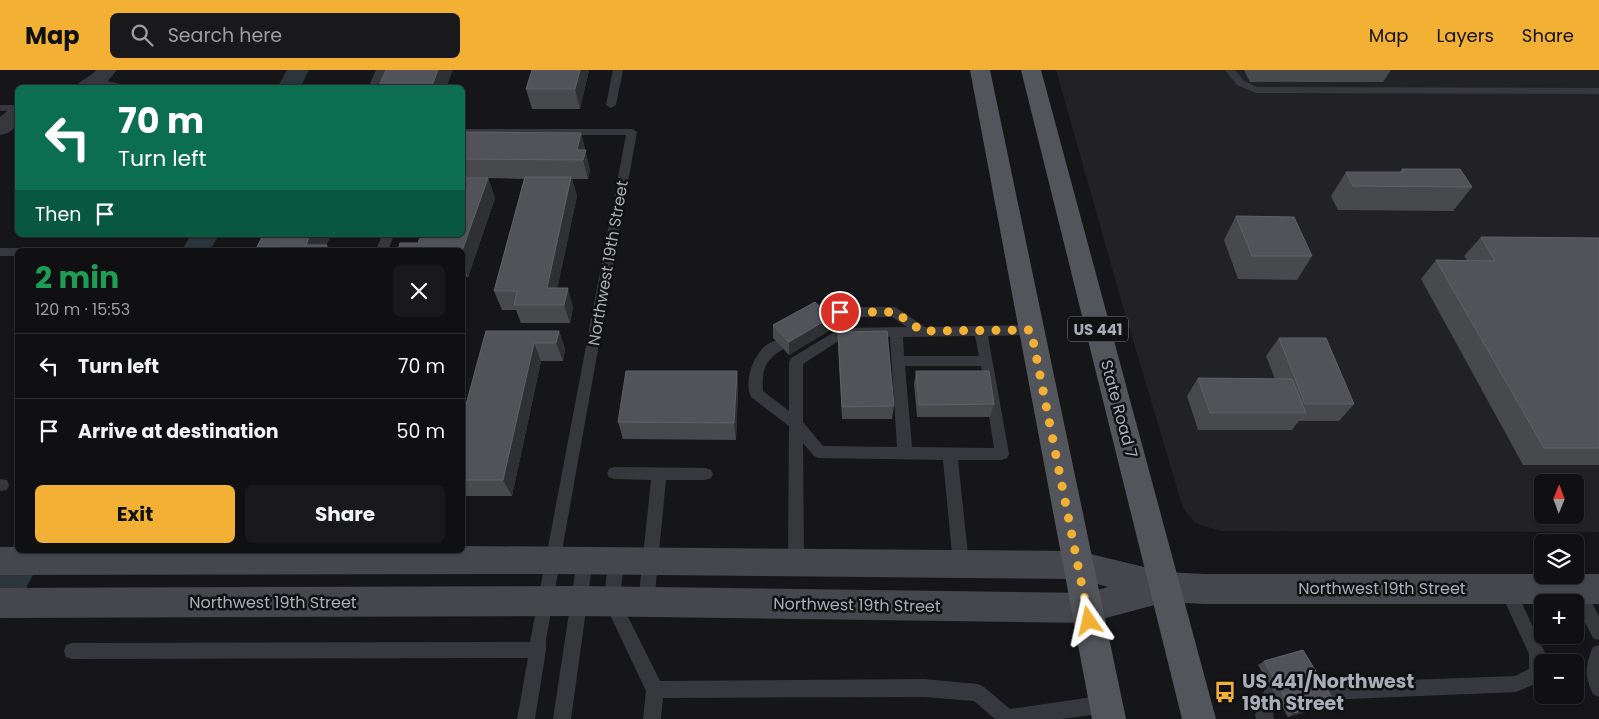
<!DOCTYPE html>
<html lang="en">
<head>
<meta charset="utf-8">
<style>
	:root { --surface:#101012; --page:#19191b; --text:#f1f3f6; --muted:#9c9d9f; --line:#303032; --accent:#f2b134 }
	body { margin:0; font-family:Poppins,sans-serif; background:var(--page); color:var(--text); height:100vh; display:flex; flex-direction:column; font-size:19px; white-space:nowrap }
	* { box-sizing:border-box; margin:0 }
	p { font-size:16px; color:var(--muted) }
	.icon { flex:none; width:28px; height:28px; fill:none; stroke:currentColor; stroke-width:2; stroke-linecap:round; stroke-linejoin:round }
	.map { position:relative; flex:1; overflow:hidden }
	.details { position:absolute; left:15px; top:178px; width:450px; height:305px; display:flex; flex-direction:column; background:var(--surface); border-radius:8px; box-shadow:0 1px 4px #0004,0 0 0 1px var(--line) }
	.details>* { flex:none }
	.hud { position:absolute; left:15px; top:15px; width:450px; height:152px; border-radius:8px; box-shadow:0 1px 4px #0004,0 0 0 1px var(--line); background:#0b6e4f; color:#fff; overflow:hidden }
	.needle { width:32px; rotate:1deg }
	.tools { position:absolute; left:1534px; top:404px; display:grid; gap:10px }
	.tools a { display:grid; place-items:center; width:50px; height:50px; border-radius:8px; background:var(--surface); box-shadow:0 1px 4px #0004,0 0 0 1px var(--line); font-size:25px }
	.pin { position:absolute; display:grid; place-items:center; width:42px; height:42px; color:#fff; margin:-21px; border:2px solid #fff; border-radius:50%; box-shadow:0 1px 5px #0007 }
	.me { position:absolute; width:55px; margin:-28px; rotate:349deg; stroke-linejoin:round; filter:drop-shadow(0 0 4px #0008) }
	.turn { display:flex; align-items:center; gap:18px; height:105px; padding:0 20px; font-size:22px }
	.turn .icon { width:65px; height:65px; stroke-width:2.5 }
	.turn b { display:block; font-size:35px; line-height:42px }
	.then { display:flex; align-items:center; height:48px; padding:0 20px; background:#0003; gap:10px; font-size:19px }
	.round { display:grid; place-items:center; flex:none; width:52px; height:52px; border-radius:8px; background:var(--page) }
	.summary { display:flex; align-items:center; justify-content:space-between; height:85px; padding:0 20px }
	h1 { font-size:30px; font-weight:700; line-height:38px; color:#1e9e55 }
	.button { display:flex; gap:10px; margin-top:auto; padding:10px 20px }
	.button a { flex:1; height:58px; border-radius:8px; background:var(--accent); color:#111; font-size:20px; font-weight:700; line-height:58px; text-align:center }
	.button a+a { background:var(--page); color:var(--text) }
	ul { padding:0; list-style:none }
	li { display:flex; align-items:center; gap:15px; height:65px; padding:0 20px; border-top:1px solid var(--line) }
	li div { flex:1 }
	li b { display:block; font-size:19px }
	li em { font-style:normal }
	header { display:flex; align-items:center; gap:30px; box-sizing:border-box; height:70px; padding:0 25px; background:var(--accent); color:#111 }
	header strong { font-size:24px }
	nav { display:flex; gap:28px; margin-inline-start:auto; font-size:18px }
	.search { width:350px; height:45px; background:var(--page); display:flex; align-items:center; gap:12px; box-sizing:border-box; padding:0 18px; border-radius:8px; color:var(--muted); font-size:19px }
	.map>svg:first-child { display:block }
</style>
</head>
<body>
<header>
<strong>Map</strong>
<div class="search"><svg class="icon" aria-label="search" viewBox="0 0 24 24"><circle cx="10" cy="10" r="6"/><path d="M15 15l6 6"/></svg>Search here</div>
<nav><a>Map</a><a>Layers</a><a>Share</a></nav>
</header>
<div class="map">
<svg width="1599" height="649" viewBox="0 0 1599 649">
	<rect width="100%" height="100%" fill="#161618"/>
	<path fill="#222225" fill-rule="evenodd" d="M 1056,0 L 1599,0 L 1599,462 L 1220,461 L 1195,453 L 1183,438 L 1124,240 ZM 1542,412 L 1575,412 L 1575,445 L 1542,445 Z"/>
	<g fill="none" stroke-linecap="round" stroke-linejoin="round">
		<path fill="#2c353c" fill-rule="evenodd" d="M 287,0 L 309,0 L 300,18 L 277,18 Z
			M 191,165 L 219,165 L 210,180 L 182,180 Z
			M 18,468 L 18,480 L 46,480 L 13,543 L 0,548 L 0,496 Z"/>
		<path fill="#37383d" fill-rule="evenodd" d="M 376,0 L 386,0 L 378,18 L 368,18 Z
			M 613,0 L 623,0 L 616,35 L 611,38 L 606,35 Z
			M 1225,0 L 1235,0 L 1244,11 L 1257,17 L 1599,18 L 1599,24 L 1256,23 L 1237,15 Z
			M 97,9 L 130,16 L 131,18 L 109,18 L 93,14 L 92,12 L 93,10 Z
			M 0,35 L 18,35 L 18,41 L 0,41 Z
			M 462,59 L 632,59 L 637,62 L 546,570 L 546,580 L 535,649 L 517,649 L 528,588 L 72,589 L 66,587 L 64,581 L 66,575 L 72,573 L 530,572 L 626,65 L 462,65 Z
			M 382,165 L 394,165 L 388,180 L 376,180 Z
			M 0,178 L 18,178 L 23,180 L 18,180 L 18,186 L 0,186 Z
			M 839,237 L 895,237 L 925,257 L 1031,255 L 1036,256 L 1038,260 L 1036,264 L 1031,265 L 988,266 L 1009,384 L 1007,388 L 1002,390 L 958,390 L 969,494 L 967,499 L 961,501 L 955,499 L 953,494 L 943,390 L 819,388 L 814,386 L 803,373 L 804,492 L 802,497 L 796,499 L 790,497 L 788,492 L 789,356 L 751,327 C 741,307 761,264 785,271 L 787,275 C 784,280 781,280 777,283 C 763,293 762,304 763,321 L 789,341 L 789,292 L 791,288 L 841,258 L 907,257 L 892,247 L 841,247 L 827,255 L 817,255 L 816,252 L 817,249 ZM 975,266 L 979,286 L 904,286 L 903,267 ZM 890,267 L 897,377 L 823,376 L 803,352 L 803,294 L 843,268 ZM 905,296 L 981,296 L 994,378 L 912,377 Z
			M 614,397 L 706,398 L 711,400 L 713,404 L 711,408 L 706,410 L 666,410 L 654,533 L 652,538 L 646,541 L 640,538 L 638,533 L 651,410 L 614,409 L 609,407 L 607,403 L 609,399 Z
			M 0,409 L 7,410 L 9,415 L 7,420 L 0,421 Z
			M 585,483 L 591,485 L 593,490 L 571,649 L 553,649 L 577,490 L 579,485 Z
			M 616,483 L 622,485 L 624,490 L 620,531 L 660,611 L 924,609 L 978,614 L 984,617 L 1010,639 L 1106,625 L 1112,628 L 1115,634 L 1112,640 L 1106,643 L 1062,649 L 995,649 L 974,631 L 924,627 L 663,628 L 661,649 L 643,649 L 646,621 L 604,532 L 608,490 L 610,485 Z
			M 1507,512 L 1513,514 L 1545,583 L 1546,592 L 1542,592 L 1542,611 L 1516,622 L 1277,632 L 1273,645 L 1274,649 L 1256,649 L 1255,645 L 1265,618 L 1271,615 L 1515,606 L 1529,599 L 1529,584 L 1499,519 L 1501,514 Z
			M 1576,512 L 1582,514 L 1599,546 L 1599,570 L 1593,568 L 1568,519 L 1570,514 Z
			M 1599,575 L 1599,627 L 1593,624 C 1584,606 1585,596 1593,577 Z"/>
		<path fill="#37383d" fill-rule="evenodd" d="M 96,0 L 117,0 L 102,18 L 75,18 C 80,10 90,7 96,0 Z
			M 18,38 L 18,55 L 8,63 L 0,65 L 0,47 L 10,39 Z"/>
		<path fill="#45474d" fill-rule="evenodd" d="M 462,476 L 1078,481 L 1165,502 L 1204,504 L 1599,504 L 1599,534 L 1204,534 L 1166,532 L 1087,553 L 579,546 L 0,548 L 0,518 L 579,516 L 1087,523 L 1108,517 L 1078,509 L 553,504 L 0,505 L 0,477 L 18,477 L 18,480 L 462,480 Z"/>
		<path fill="#53555c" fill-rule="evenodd" d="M 970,0 L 990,0 L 1126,649 L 1092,649 Z
			M 1021,0 L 1041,0 L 1216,649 L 1182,649 Z"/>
	</g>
	<path fill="#47494d" d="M 589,0 L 580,39 L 532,39 L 526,19 Z
		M 1244,0 L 1391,0 L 1383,12 L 1250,12 Z
		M 462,62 L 581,63 L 590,100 L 588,109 L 572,109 L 577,126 L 557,218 L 573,237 L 570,253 L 521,253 L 516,240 L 502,240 L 494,221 L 524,109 L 488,108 L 495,128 L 468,207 L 462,207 L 462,180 L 418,173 L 462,165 Z
		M 1402,99 L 1472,117 L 1453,141 L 1338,140 L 1331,126 L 1346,102 L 1400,102 Z
		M 1236,146 L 1312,186 L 1297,210 L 1238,209 L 1224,170 Z
		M 263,165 L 331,165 L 326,175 L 330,180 L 258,180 L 257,177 Z
		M 1481,167 L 1599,168 L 1599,395 L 1523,395 L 1421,209 L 1436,190 L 1467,190 L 1464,186 Z
		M 831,247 L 830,260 L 789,285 L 773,268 L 773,255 Z
		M 486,261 L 559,261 L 565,279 L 563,291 L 541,291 L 512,426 L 462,426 L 462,349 Z
		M 838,262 L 894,336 L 892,349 L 842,349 L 838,275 Z
		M 1279,268 L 1354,334 L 1339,351 L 1299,351 L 1292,360 L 1198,360 L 1187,326 L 1198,308 L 1275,309 L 1266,286 Z
		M 737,301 L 738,319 L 736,370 L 623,369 L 618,352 Z
		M 916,301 L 994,334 L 990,347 L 917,347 L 914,314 Z
		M 1264,591 L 1327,636 L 1288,647 L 1258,595 Z"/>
	<path fill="#2f3033" d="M 438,0 L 453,0 L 446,18 L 431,18 Z
		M 580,0 L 589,0 L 580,39 L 575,19 Z
		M 581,63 L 590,100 L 588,109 L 583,90 L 577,80 Z
		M 571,107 L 577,126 L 554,235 L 547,218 Z
		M 488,108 L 495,128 L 468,207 L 462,193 L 462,181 Z
		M 310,165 L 331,165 L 324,180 L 306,175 Z
		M 327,175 L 330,180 L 325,180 Z
		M 568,218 L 573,237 L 570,253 L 564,235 Z
		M 831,247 L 830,260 L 789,285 L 789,272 Z
		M 559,261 L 565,279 L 563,291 L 556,273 Z
		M 534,273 L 541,291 L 512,426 L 503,410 Z
		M 737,301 L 738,319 L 736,370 L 734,353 Z
		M 1334,631 L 1327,636 L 1288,647 L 1294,643 Z"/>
	<path fill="#525359" stroke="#5f6168" d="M 386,0 L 438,0 L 431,18 L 378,18 Z
		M 532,0 L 580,0 L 575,19 L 526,19 Z
		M 462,62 L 581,63 L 577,80 L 586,80 L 583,90 L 462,89 Z
		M 1402,99 L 1460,99 L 1472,117 L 1353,116 L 1346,102 L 1404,102 Z
		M 525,107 L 571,107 L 547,218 L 568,218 L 564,235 L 514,235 L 517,221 L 494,221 Z
		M 462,108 L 488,108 L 462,181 L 462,180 L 398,180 L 400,173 L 418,173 L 421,165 L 462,165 Z
		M 1236,146 L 1294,147 L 1312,186 L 1252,186 Z
		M 263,165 L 310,165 L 306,175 L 327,175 L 325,180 L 278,180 L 280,177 L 257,177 Z
		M 1481,167 L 1599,168 L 1599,378 L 1544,378 L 1436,190 L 1495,191 Z
		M 815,232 L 831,247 L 789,272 L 773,255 Z
		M 486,261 L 559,261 L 556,273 L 534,273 L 503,410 L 462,410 L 462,349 Z
		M 887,261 L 894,336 L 842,337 L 838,262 Z
		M 1279,268 L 1326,268 L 1354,334 L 1305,334 Z
		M 626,301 L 737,301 L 734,353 L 618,352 Z
		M 916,301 L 989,301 L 994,334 L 919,335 Z
		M 1198,308 L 1292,309 L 1306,343 L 1210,343 Z
		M 1303,580 L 1334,631 L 1294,643 L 1264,591 Z"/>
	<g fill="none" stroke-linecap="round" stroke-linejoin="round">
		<path stroke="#f2b134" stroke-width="9" stroke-dasharray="0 16.2" d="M 840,242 L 895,242 L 922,261 L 1031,260 L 1089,551"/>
	</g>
	<defs>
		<g id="bus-bare" transform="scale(1.725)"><path d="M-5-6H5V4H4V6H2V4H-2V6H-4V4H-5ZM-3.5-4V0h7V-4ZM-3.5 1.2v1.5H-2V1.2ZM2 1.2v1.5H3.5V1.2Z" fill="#f2b134" stroke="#111113" stroke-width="2.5" paint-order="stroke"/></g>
	</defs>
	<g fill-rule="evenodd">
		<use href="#bus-bare" x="1225" y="622"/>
	</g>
	<g text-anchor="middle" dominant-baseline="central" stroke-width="5" stroke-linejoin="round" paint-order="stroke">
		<rect fill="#111113" stroke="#7b7e86" stroke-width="1" x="1068" y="246.5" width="60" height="25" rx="4"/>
		<g font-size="15" font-weight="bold" fill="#a8adb8">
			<text x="1098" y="259">US 441</text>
		</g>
		<g font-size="16" fill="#a8adb8" stroke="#111113">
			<text transform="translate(608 193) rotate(-80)">Northwest 19th Street</text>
			<text transform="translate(1119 339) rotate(75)">State Road 7</text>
			<text x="1382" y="518">Northwest 19th Street</text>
			<text x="273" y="532">Northwest 19th Street</text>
			<text transform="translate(857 535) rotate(1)">Northwest 19th Street</text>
		</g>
		<g font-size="19" font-weight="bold" fill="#a8adb8" stroke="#111113" text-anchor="start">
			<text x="1242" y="611">US 441/Northwest<tspan x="1242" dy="22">19th Street</tspan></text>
		</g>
	</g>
</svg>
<div class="tools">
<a><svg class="needle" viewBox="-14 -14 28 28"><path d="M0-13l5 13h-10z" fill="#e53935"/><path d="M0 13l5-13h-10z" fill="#9c9d9f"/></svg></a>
<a><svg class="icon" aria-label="layers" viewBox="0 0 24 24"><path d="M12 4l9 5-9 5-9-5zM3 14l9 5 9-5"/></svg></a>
<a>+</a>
<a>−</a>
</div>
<div class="pin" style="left:840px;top:242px;background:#d93025"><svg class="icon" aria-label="arrive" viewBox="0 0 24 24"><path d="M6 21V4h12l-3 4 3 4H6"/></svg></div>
<svg class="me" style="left:1089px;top:551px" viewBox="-20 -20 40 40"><path d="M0-17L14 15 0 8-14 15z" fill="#f2b134" stroke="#fff" stroke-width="4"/></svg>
<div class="hud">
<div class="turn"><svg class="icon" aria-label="left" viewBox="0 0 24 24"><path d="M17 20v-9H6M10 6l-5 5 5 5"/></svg><div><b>70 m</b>Turn left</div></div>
<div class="then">Then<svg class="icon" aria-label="arrive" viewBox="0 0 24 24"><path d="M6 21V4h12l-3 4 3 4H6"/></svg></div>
</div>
<section class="details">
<div class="summary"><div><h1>2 min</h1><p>120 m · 15:53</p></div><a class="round"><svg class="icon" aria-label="close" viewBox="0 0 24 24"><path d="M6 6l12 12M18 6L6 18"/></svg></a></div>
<ul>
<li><svg class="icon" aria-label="left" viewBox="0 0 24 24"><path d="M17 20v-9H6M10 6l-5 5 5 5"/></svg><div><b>Turn left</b></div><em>70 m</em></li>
<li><svg class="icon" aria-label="arrive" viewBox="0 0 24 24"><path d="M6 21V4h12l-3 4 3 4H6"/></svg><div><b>Arrive at destination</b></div><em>50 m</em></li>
</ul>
<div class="button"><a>Exit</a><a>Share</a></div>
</section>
</div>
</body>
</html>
